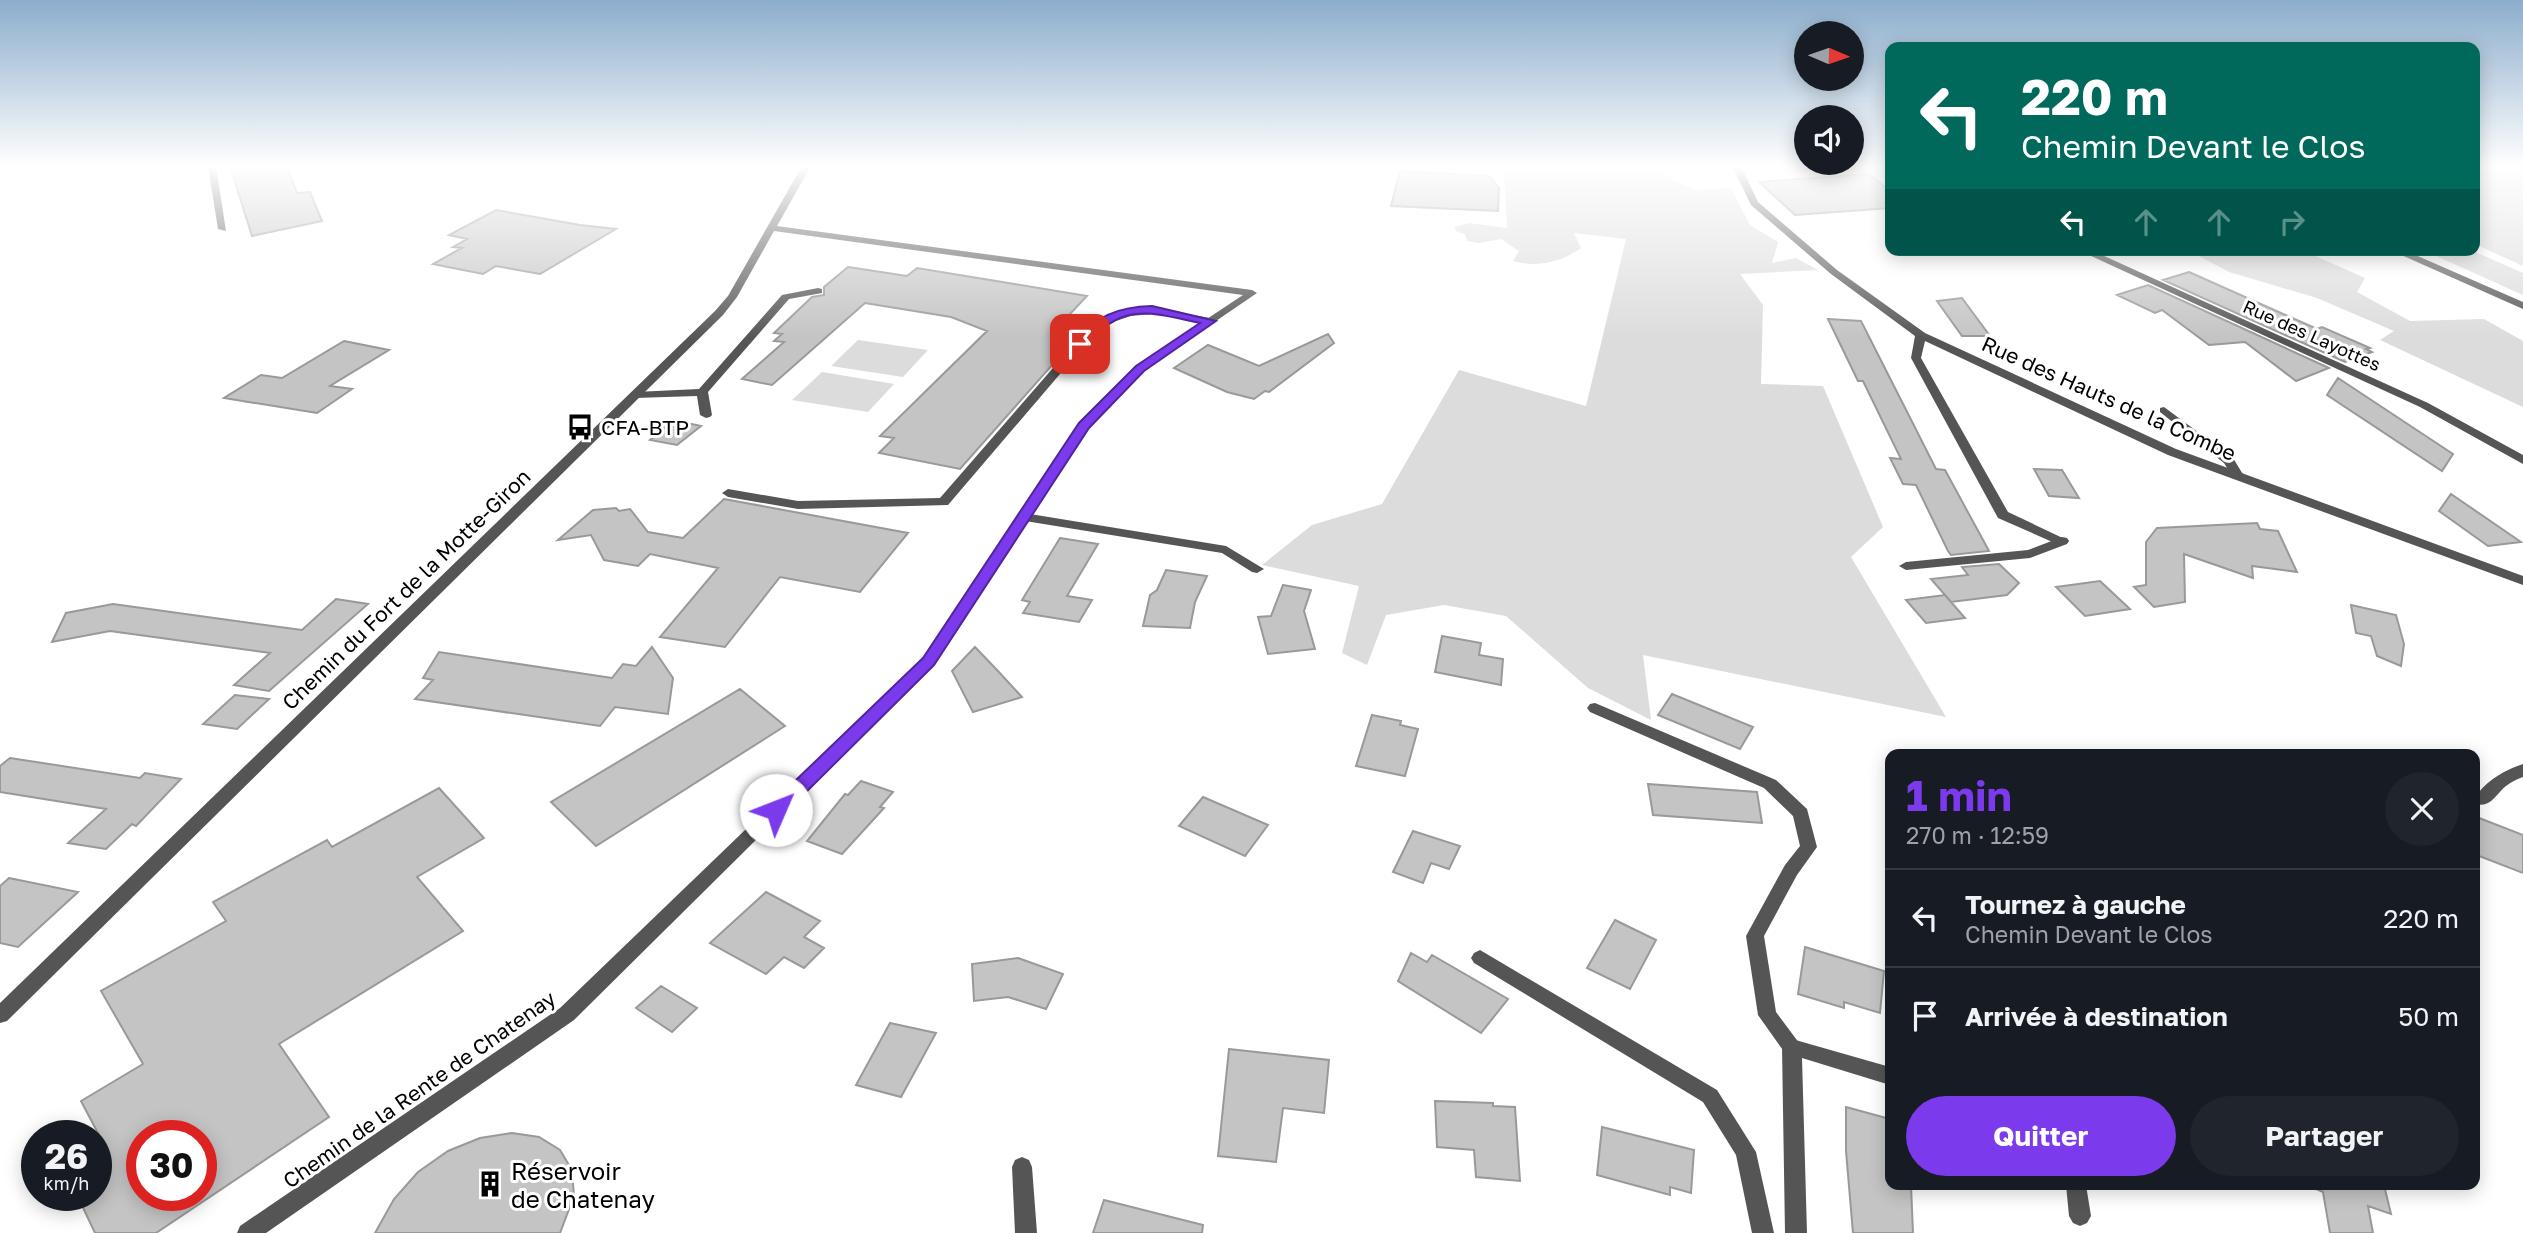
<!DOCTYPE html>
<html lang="fr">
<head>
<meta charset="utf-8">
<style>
	:root { --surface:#171b24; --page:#20242c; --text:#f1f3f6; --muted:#9ea1a6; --line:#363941; --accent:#7c3aed }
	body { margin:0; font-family:"Golos Text",sans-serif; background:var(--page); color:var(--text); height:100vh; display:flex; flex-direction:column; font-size:26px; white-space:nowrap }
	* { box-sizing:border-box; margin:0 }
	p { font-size:23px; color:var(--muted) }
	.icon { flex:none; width:38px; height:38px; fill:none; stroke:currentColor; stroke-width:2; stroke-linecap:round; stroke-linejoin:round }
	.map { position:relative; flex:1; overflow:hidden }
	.side { position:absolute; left:1885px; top:749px; width:595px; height:441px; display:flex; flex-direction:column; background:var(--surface); border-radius:14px; box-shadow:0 4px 18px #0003 }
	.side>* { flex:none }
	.hud { position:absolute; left:1885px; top:42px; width:595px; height:214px; border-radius:14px; box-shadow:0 4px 18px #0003; background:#00695c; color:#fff; overflow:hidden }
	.needle { width:46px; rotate:92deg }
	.fabs { position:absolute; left:1794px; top:21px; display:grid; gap:14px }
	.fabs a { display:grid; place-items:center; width:70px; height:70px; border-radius:50%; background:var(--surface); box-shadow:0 4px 18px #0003; font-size:35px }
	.speed { position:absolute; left:21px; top:1120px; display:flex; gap:14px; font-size:35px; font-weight:700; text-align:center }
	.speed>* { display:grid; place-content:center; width:91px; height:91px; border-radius:50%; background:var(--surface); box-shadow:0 4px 18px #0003; line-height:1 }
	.speed small { font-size:18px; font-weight:400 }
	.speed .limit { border:10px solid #d22; background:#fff; color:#111 }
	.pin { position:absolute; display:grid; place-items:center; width:60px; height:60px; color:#fff; margin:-30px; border-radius:14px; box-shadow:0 4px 10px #0006 }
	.me { position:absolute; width:77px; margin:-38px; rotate:46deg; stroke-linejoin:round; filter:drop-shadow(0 0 5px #0008) }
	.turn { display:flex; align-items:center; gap:24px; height:147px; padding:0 21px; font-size:32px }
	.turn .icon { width:91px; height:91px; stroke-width:2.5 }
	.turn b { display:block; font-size:49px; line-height:60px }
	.lanes { display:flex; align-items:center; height:66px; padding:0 21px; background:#0003; justify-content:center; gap:35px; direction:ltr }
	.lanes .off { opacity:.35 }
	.round { display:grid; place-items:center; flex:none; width:74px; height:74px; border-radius:37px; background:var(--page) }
	.headline { display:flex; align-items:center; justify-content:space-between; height:119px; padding:0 21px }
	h1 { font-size:42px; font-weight:700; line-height:52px; color:var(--accent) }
	.primary-button { display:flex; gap:14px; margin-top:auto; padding:14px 21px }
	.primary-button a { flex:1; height:80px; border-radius:42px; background:var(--accent); color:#fff; font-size:28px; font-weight:700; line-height:80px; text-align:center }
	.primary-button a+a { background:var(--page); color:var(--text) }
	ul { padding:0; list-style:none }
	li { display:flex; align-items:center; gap:21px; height:98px; padding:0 21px; border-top:2px solid var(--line) }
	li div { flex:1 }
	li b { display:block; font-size:26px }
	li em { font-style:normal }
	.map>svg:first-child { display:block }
</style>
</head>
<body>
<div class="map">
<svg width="2523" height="1233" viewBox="0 0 2523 1233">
	<rect width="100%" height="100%" fill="#fff"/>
	<path fill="#dcdcdc" d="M 1498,166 L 1645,166 L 1695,190 L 1731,188 L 1750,225 L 1778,242 L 1772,263 L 1796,258 L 1818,270 L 1740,274 L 1763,305 L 1761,384 L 1823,386 L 1883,527 L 1851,557 L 1946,717 L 1643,655 L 1651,720 L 1588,688 L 1506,616 L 1444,605 L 1386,615 L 1367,665 L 1342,653 L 1359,586 L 1262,565 L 1312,525 L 1382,504 L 1459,370 L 1586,406 L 1626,239 L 1574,233 L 1581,248 C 1562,262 1536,268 1513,261 L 1519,251 L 1501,239 L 1479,243 L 1467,241 L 1465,234 L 1457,232 L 1454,227 L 1469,223 L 1507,228 L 1504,168 Z
		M 2475,166 L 2523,166 L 2523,266 L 2475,244 Z
		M 2188,250 L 2302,250 L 2365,278 L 2357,292 L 2410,321 L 2484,319 L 2523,341 L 2523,407 L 2380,340 L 2394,331 L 2317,298 L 2229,272 Z
		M 2423,250 L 2471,250 L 2523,273 L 2523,295 Z
		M 858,340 L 928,350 L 903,377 L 831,366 Z
		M 822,372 L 894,384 L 868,412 L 792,400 Z"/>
	<path fill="#c4c4c4" stroke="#999" stroke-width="2" fill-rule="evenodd" d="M 230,166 L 287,166 L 297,193 L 310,192 L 322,221 L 252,236 Z
		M 1400,171 L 1489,176 L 1499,188 L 1498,211 L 1391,206 Z
		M 1869,174 L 1890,191 L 1890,208 L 1795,215 L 1759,182 Z
		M 496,210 L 580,225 L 616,229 L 540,274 L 496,266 L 483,274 L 433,264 L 462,248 L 453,247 L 467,239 L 449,235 Z
		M 848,267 L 907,276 L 917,268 L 1087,296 L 1053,332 L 1077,337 L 960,469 L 879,453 L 894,438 L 880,436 L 987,331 L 951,317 L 865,303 L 772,385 L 742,379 L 784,342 L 774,341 L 782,334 L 774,333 L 812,297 L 824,295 L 824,287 Z
		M 2189,272 L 2317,329 L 2322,327 L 2370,348 L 2366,349 L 2372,352 L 2345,362 L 2163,280 Z
		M 2148,285 L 2329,368 L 2296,381 L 2245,342 L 2209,345 L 2162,310 L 2155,313 L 2117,295 Z
		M 1962,298 L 1990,336 L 1962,336 L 1937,301 Z
		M 1828,319 L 1861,321 L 1936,469 L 1945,470 L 1989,551 L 1951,555 L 1948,551 L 1916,485 L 1903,484 L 1890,458 L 1901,459 L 1863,381 L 1858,381 Z
		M 1328,334 L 1334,343 L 1269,392 L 1265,391 L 1254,399 L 1227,392 L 1174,368 L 1208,345 L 1259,366 Z
		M 344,341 L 389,350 L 330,386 L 352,389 L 317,413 L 224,398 L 261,375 L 282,378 Z
		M 2338,378 L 2453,454 L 2442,471 L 2327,395 Z
		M 673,420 L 701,426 L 677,445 L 650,440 Z
		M 2034,469 L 2062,470 L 2079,498 L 2049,496 Z
		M 2451,494 L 2521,542 L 2488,546 L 2439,511 Z
		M 724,499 L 908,533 L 860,592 L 780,577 L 725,647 L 660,637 L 718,568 L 650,554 L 638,566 L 604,560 L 591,535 L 558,540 L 593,510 L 616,508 L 619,511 L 630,509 L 648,532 L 683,538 Z
		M 2257,523 L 2260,529 L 2278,531 L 2297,572 L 2252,566 L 2253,578 L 2184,554 L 2185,602 L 2154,607 L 2134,587 L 2146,585 L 2146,542 L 2157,528 Z
		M 1060,538 L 1098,544 L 1067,596 L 1092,600 L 1079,622 L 1023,613 L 1030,602 L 1022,600 Z
		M 1999,564 L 2019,583 L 2007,595 L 1951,602 L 1931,579 L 1968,575 L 1962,567 Z
		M 1166,570 L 1207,576 L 1195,602 L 1190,628 L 1143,626 L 1150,595 L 1157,590 Z
		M 2100,581 L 2130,609 L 2085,616 L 2056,587 Z
		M 1283,585 L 1311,590 L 1304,611 L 1315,649 L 1268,654 L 1258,617 L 1271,616 Z
		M 1945,595 L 1965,618 L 1926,623 L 1906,600 Z
		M 336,599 L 368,604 L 269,691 L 234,685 L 270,653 L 110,631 L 52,642 L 66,613 L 113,604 L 302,630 Z
		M 2351,605 L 2396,615 L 2404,644 L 2401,666 L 2377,656 L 2371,636 L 2356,633 Z
		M 1442,636 L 1481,643 L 1479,655 L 1503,659 L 1501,685 L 1435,672 Z
		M 652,647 L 673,678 L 668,714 L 615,707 L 600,726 L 415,699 L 433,680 L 423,678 L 439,652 L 612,678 L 623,664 L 636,666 Z
		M 975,647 L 997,670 L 1022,697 L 973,712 L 952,671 Z
		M 740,689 L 785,726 L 596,846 L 551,802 Z
		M 1672,694 L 1753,727 L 1740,749 L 1658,715 Z
		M 235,695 L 269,699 L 237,729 L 203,724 Z
		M 1372,715 L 1401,721 L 1400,725 L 1418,729 L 1405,776 L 1356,766 Z
		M 10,758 L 140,778 L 145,773 L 181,779 L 136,826 L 132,824 L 106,849 L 68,843 L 106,809 L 0,792 L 0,766 Z
		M 861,781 L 893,792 L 880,807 L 884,808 L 842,854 L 807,841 L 845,794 L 848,795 Z
		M 1648,784 L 1757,792 L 1762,823 L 1653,815 Z
		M 439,788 L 484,838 L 417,877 L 463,931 L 279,1044 L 329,1117 L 156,1233 L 95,1233 L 77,1195 L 96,1195 L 96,1159 L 108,1152 L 81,1101 L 143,1064 L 101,991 L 226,921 L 213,902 L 327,840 L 332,847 ZM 142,1136 L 201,1136 L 201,1195 L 142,1195 Z
		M 1203,797 L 1268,825 L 1245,856 L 1179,826 Z
		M 2474,816 L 2523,835 L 2523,873 L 2474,854 Z
		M 1413,831 L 1460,846 L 1449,869 L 1431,863 L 1423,883 L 1393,872 Z
		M 9,878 L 78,892 L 18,947 L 0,943 L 0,886 Z
		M 766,892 L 820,921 L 804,937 L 824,948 L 804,968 L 784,957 L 766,974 L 710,943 Z
		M 1615,920 L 1656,940 L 1630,989 L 1587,968 Z
		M 1805,947 L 1884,971 L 1880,1013 L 1844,1002 L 1844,1008 L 1798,994 Z
		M 1411,953 L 1427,962 L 1432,955 L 1508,999 L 1481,1033 L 1398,981 Z
		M 1018,958 L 1063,974 L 1046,1009 L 1008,997 L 974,1001 L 972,964 Z
		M 661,986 L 697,1008 L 672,1032 L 636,1008 Z
		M 890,1023 L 936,1033 L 901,1097 L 856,1085 Z
		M 1229,1049 L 1329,1060 L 1324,1113 L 1283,1108 L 1276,1162 L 1218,1156 Z
		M 1435,1101 L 1493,1103 L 1493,1106 L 1515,1107 L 1520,1181 L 1476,1177 L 1474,1150 L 1437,1147 Z
		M 1846,1107 L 1890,1119 L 1890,1185 L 1911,1185 L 1913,1233 L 1853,1233 L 1846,1151 Z
		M 1602,1127 L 1694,1150 L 1691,1193 L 1670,1187 L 1670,1195 L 1597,1175 Z
		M 512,1133 L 539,1137 L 560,1150 L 572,1170 L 574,1196 L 560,1233 L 375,1233 L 394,1199 L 418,1172 L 448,1151 L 480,1138 Z
		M 2317,1185 L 2384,1185 L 2391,1214 L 2368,1206 L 2373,1233 L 2330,1233 L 2323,1192 L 2316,1189 Z
		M 1104,1200 L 1203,1225 L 1202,1233 L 1093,1233 Z"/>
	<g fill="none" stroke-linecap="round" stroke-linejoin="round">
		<path fill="#555" fill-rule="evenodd" d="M 208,166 L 216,166 L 226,231 L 218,229 Z
			M 818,288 L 822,289 L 822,293 L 789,299 L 708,392 L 712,415 L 710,417 L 706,418 L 700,415 L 697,396 L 635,398 L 629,395 L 635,392 L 699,389 L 782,295 Z
			M 1154,308 L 1210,318 L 1215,321 L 1210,324 L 1154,314 L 1131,316 L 1101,326 L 948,505 L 798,509 L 728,497 L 722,493 L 728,489 L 798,501 L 940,498 L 1093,322 L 1130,310 Z
			M 2164,407 L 2233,458 L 2244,476 L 2242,479 L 2234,479 L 2224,463 L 2160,412 L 2160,408 Z
			M 1024,513 L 1226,546 L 1264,569 L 1257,573 L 1252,572 L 1222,553 L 1019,520 L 1018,517 L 1019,514 Z
			M 2062,537 L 2067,538 L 2069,541 L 2067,544 L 2030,558 L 1906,570 L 1899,566 L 1906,562 L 2028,550 Z
			M 1595,703 L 1776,780 L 1807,809 L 1817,847 L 1797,875 L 1764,936 L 1776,1012 L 1802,1047 L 1799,1053 L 1792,1055 L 1785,1053 L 1758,1015 L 1746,936 L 1785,865 L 1800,846 L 1793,816 L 1764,788 L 1590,712 L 1587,708 L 1590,704 Z
			M 2523,764 L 2523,777 C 2517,779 2511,782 2506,786 C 2496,794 2491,808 2476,804 L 2474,801 C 2481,783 2505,770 2523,764 Z
			M 1480,950 L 1717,1090 L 1756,1152 L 1774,1233 L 1752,1233 L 1736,1155 L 1703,1102 L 1474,963 L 1471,958 L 1474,953 Z
			M 2066,1185 L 2086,1185 L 2091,1216 L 2087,1223 L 2080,1226 L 2073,1223 L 2069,1216 Z"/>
		<path fill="#555" fill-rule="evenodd" d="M 802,166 L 811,166 L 777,226 L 1252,290 L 1257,293 L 1144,370 L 1088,428 L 933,665 L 574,1020 L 266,1233 L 237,1233 L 240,1226 L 560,1008 L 923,659 L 1080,424 L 1136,366 L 1243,295 L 774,231 L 737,297 L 723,315 L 7,1021 L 0,1023 L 0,1003 L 715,311 L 728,296 Z
			M 1732,166 L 1741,166 L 1758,202 L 1837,270 L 1925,333 L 2176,449 L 2523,576 L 2523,585 L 2168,455 L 1925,341 L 1921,358 L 2008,512 L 2069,541 L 2062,545 L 2057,544 L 1998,518 L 1911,358 L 1915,336 L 1831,274 L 1751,205 Z
			M 2078,250 L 2091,250 L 2428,403 L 2523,455 L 2523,464 L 2420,407 Z
			M 2390,250 L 2404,250 L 2523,302 L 2523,309 Z
			M 1792,1039 L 1890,1067 L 1890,1085 L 1802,1058 L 1807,1233 L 1785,1233 L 1782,1047 L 1785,1041 Z
			M 1022,1157 L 1029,1160 L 1032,1167 L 1037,1233 L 1015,1233 L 1012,1167 L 1015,1160 Z"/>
	</g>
	<linearGradient id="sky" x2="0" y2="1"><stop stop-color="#8cadcc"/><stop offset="0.49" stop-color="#fff"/><stop offset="1" stop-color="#fff" stop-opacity="0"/></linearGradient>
	<rect width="2523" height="339" fill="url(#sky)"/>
	<path fill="#7c3aed" stroke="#51269a" stroke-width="2" d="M 1152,306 L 1216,321 L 1144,371 L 1089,428 L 934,665 L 783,815 L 770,815 L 767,810 L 770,805 L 923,658 L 1079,423 L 1136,366 L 1200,323 C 1149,312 1122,302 1085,346 L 1074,344 C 1095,316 1117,307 1152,306 Z"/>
	<defs>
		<g id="bus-bare" transform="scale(2.1)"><path d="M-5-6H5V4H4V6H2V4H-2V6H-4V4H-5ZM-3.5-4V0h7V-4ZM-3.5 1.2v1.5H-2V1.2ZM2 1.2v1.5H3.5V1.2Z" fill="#000" stroke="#fff" stroke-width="2.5" paint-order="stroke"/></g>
		<g id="building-bare" transform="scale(2.1)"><path d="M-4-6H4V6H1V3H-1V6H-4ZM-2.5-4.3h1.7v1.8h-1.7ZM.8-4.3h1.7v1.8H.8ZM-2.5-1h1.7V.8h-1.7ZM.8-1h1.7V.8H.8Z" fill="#000" stroke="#fff" stroke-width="2.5" paint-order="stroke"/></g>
	</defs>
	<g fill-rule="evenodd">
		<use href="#bus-bare" x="580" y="427"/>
		<use href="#building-bare" x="490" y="1184"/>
	</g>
	<g text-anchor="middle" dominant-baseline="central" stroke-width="6" stroke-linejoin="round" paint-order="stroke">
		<g font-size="18" fill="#000" stroke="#fff">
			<text transform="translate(2312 335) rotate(24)">Rue des Layottes</text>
		</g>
		<g font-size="21" fill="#000" stroke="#fff">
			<text transform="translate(2109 398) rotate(24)">Rue des Hauts de la Combe</text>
			<text transform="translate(406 589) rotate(-44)">Chemin du Fort de la Motte-Giron</text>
			<text transform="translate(419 1089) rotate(-35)">Chemin de la Rente de Chatenay</text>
		</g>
		<g font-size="21" fill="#000" stroke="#fff" text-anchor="start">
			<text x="601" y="427">CFA-BTP</text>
		</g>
		<g font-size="24" fill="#000" stroke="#fff" text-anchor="start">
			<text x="511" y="1170">Réservoir<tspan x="511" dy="28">de Chatenay</tspan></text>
		</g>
	</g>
</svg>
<div class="fabs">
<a><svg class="needle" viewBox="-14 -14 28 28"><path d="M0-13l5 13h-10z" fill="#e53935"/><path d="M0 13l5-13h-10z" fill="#9ea1a6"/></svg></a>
<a><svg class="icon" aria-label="sound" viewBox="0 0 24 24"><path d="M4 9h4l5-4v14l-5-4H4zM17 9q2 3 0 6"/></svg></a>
</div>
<div class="speed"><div>26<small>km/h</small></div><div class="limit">30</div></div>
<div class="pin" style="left:1080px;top:344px;background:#d93025"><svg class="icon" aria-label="arrive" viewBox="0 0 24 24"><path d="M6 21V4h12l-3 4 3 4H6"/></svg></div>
<svg class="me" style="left:776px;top:810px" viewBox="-20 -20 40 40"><circle r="19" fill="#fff"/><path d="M0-13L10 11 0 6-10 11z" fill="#7c3aed"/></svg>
<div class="hud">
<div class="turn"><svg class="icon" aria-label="left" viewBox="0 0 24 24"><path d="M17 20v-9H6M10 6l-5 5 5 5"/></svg><div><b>220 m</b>Chemin Devant le Clos</div></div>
<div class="lanes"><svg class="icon" aria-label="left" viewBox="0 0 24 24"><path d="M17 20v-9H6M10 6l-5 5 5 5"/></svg><svg class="icon off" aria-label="ahead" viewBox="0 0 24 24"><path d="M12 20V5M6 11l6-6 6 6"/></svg><svg class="icon off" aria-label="ahead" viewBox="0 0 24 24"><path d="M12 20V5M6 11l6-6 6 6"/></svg><svg class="icon off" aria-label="right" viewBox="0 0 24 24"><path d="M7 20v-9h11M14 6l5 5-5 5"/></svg></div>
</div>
<section class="side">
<div class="headline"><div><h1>1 min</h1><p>270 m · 12:59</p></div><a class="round"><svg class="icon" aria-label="close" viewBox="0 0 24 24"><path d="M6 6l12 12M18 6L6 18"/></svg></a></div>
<ul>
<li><svg class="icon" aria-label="left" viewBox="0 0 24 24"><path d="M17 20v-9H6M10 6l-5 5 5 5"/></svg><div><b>Tournez à gauche</b><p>Chemin Devant le Clos</p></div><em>220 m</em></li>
<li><svg class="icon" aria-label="arrive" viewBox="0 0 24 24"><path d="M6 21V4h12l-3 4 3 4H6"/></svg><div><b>Arrivée à destination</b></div><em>50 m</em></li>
</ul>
<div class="primary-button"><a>Quitter</a><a>Partager</a></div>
</section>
</div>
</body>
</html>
